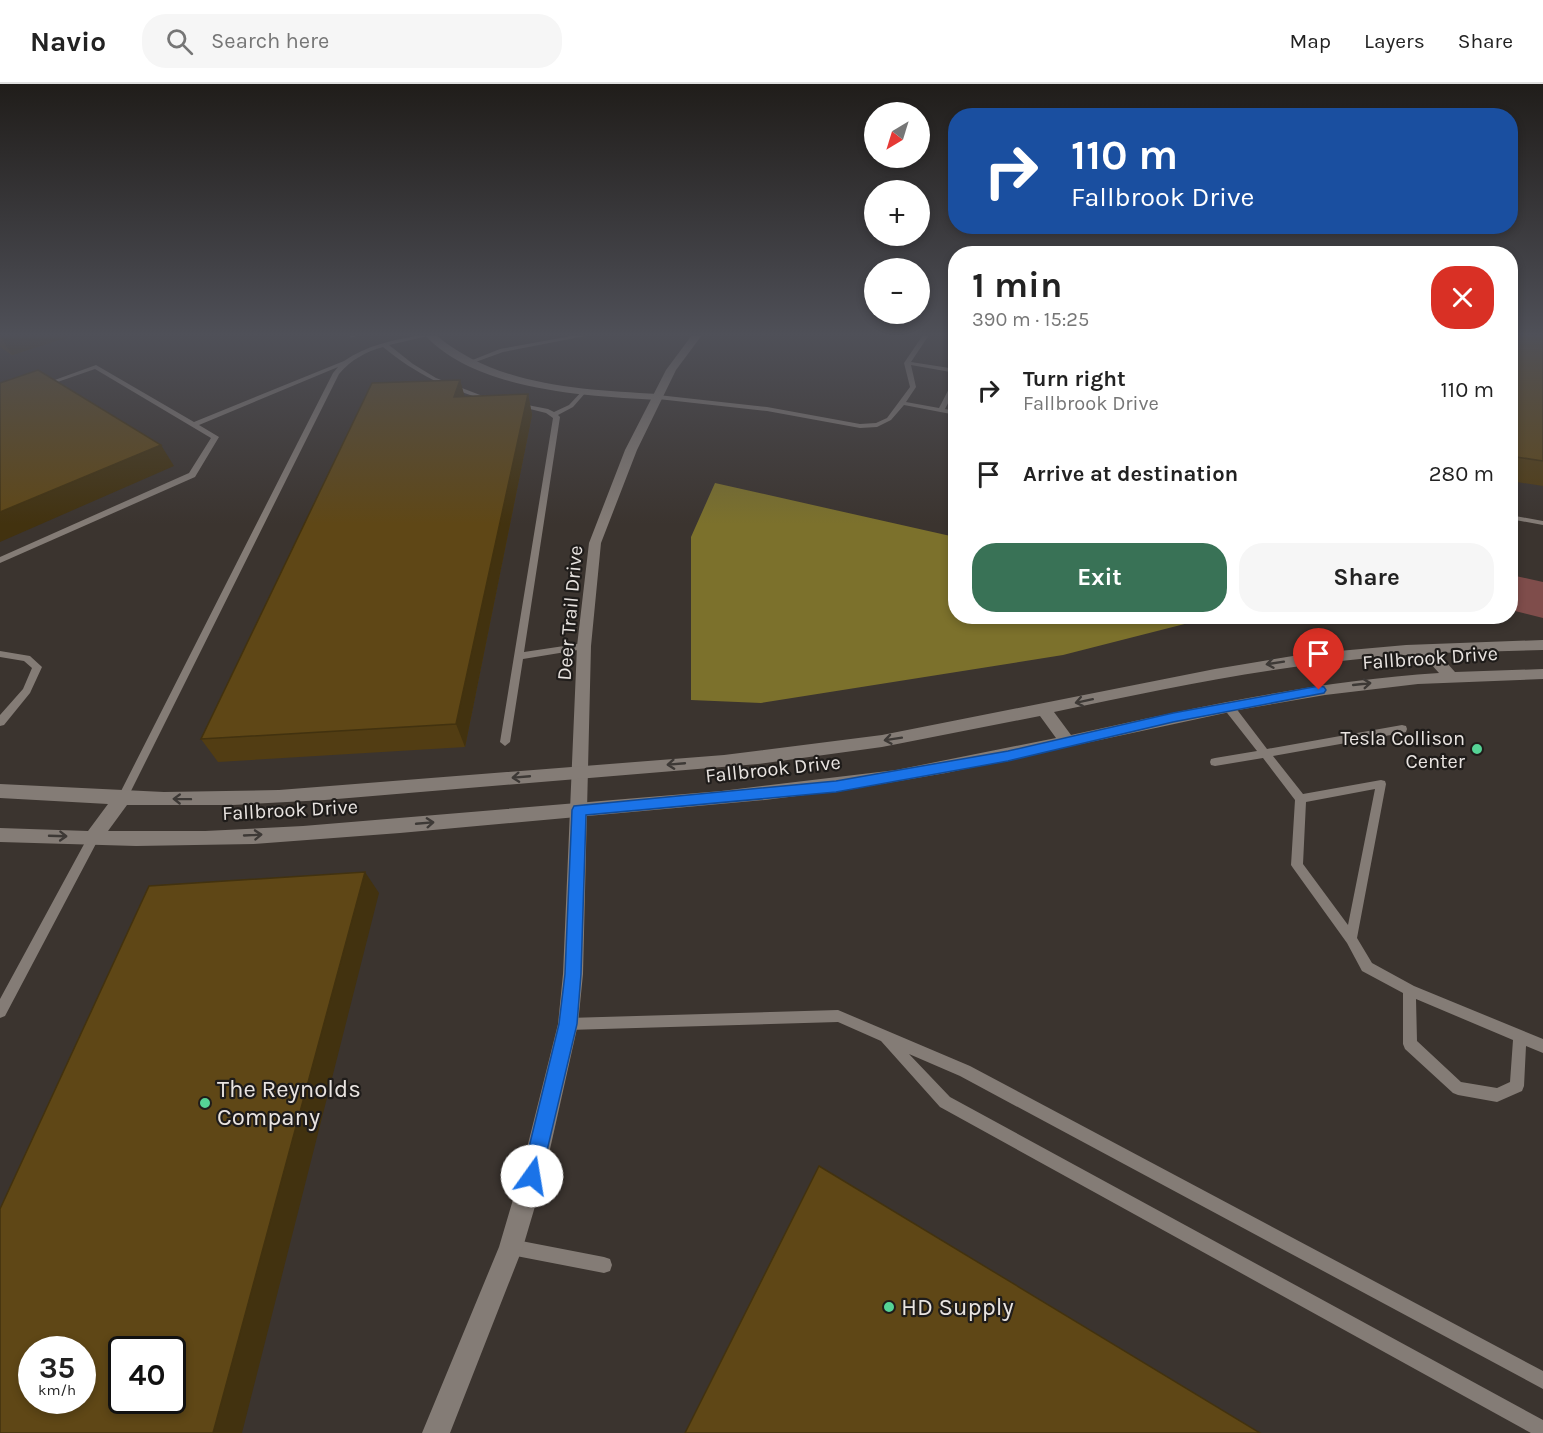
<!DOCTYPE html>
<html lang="en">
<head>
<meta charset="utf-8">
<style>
	:root { --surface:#fff; --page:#f6f6f6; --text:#222; --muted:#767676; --line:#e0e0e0; --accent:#397256 }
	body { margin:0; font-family:Karla,sans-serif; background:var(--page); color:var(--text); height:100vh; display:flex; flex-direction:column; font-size:22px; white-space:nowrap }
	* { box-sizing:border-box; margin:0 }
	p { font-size:20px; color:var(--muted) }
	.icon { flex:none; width:33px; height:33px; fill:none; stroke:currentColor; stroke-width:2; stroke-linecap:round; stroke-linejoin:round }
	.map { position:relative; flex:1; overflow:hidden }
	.sheet { position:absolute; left:948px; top:162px; width:570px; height:378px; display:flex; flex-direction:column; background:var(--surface); border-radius:24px; box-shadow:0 3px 9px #0003 }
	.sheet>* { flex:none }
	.hud { position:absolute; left:948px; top:24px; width:570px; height:126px; border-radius:24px; box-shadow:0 3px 9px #0003; background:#1a4fa0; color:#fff; overflow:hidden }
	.needle { width:39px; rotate:218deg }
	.controls { position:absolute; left:864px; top:18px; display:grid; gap:12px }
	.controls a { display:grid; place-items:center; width:66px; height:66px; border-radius:50%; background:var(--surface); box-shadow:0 3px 9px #0003; font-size:30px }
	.speed { position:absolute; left:18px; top:1252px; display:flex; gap:12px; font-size:30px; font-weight:700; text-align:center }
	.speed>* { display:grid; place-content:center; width:78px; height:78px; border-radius:50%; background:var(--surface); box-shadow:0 3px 9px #0003; line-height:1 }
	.speed small { font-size:15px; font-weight:400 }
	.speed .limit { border:3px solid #111; border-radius:9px; background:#fff; color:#111 }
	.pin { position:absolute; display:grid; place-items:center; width:51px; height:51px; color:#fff; margin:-62px -26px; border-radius:50% 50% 50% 0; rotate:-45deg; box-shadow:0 0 6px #0007 }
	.pin .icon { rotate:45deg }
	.me { position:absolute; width:66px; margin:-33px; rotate:13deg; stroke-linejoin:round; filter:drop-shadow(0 0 4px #0008) }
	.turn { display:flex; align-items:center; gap:21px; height:126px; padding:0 24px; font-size:27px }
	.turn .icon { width:78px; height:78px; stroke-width:2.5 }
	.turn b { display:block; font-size:42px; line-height:51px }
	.round { display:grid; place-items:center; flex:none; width:63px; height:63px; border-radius:24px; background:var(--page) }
	.summary { display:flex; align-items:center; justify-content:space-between; height:102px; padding:0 24px }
	h1 { font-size:36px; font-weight:700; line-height:45px }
	.primary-button { display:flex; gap:12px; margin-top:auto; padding:12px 24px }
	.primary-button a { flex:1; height:69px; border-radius:24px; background:var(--accent); color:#fff; font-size:24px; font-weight:700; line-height:69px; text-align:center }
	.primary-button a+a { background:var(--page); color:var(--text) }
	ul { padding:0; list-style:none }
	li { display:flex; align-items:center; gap:18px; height:84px; padding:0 24px }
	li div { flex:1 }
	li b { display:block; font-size:22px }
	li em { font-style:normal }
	header { display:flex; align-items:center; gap:36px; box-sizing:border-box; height:84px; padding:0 30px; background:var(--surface); border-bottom:2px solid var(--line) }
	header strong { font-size:28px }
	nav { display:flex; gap:33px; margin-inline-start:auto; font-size:21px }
	.search { width:420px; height:54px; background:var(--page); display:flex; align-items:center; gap:15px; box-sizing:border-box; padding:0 21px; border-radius:24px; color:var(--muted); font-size:22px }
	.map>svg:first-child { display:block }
</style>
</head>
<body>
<header>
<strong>Navio</strong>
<div class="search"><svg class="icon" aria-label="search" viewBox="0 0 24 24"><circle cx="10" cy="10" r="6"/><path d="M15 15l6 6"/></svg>Search here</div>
<nav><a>Map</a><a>Layers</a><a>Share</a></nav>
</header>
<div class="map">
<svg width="1543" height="1349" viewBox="0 0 1543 1349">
	<rect width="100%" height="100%" fill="#3b342f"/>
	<path fill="#7f4d4b" d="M 1511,491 L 1543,498 L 1543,534 L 1511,526 Z"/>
	<path fill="#7c712c" d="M 715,399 L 955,453 L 956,532 L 1212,533 L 1063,571 L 761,619 L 691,616 L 691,453 Z"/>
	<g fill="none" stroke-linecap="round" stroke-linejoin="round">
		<path fill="#847c76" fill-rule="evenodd" d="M 349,251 L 355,251 L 355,252 L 352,254 Z
			M 421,251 L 432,251 L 389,261 L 413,280 L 436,294 L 493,316 L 488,317 C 447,304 417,291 383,263 C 365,268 351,276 339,290 L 128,713 L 127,716 L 119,716 L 118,713 L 333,289 L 338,283 L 199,341 L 219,353 L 195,393 L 0,479 L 0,473 L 189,389 L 211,354 L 95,285 L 46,302 L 41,301 L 96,281 L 194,338 L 344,277 C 367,261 393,256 421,251 Z
			M 577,251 L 590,251 L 503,268 L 470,280 L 465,279 L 500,265 Z
			M 923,251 L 929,251 L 911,278 L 956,285 L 956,289 L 911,281 L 916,303 L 906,318 L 939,324 L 953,297 L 956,295 L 956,304 L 945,325 L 956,327 L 956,331 L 904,321 L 891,336 L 877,343 L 860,344 L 767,327 L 658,315 L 655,313 L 658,311 L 767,323 L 860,340 L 876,339 L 887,334 L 910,303 L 904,279 Z
			M 584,305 L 587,307 L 573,323 L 558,331 L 560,333 L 524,568 L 584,559 L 589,562 L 584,565 L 523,575 L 510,658 L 505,662 L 500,658 L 553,334 L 546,329 L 514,321 L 517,319 L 548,325 L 554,328 L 569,321 Z
			M 1510,431 L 1543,437 L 1543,441 L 1510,435 Z
			M 0,567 L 30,572 L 42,583 L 30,609 L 4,641 L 0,642 L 0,631 L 23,605 L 32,584 L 24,577 L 0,573 Z
			M 1228,618 L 1232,619 L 1267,665 L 1402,641 L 1406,642 L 1407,645 L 1406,648 L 1402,649 L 1273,672 L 1303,710 L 1381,696 L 1385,697 L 1386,700 L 1357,854 L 1372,879 L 1414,902 L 1543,955 L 1543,969 L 1526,962 L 1524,1002 L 1522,1007 L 1497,1018 L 1458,1011 L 1453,1009 L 1405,965 L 1403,960 L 1403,909 L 1362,887 L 1347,859 L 1293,784 L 1291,781 L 1295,716 L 1263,674 L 1215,682 L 1211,681 L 1210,678 L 1211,675 L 1215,674 L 1257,667 L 1224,625 L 1223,622 L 1224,619 ZM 1375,705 L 1348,841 L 1303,780 L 1306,718 ZM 1416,915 L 1513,956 L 1510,998 L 1497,1004 L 1461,998 L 1417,957 Z
			M 93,749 L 97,751 L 99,754 L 5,932 L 0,934 L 0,915 L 89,751 Z
			M 838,926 L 970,982 L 1543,1287 L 1543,1305 L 960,992 L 909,970 L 950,1013 L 1543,1336 L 1543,1349 L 1531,1349 L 940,1023 L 881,957 L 838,938 L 568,946 L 563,945 L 561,940 L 563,935 L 568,934 Z
			M 511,1155 L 604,1173 L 610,1175 L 612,1181 L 610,1187 L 604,1189 L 511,1171 L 505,1169 L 503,1163 L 505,1157 Z"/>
		<path fill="#847c76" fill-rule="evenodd" d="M 425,251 L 436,251 C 496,302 582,306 658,310 L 663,313 L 658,316 C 587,312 476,307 425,251 Z"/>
		<path fill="#847c76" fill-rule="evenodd" d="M 692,251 L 702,251 L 676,286 L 637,366 L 601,459 L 591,562 L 583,890 L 578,940 L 544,1092 L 523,1163 L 450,1349 L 422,1349 L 499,1163 L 520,1092 L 558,940 L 563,890 L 577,562 L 589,459 L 625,366 L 666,286 Z"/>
		<path fill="#847c76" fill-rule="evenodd" d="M 1543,556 L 1543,566 L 1438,569 L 1455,588 L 1543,585 L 1543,595 L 1418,600 L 1325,611 L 1244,625 L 946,689 L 852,705 L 765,716 L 400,749 L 254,760 L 136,762 L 0,758 L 0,744 L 88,747 L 108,720 L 0,714 L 0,700 L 164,708 L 279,706 L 724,671 L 882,651 L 1215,585 L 1305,570 L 1406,561 ZM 1422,570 L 1439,589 C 1314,597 1193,624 1071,651 L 1054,628 C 1176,602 1297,577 1422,570 ZM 1040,632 L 1056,654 L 896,686 L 721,707 L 303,742 L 205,747 L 108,747 L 127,721 L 233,721 L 325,716 L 758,680 L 882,663 Z"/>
	</g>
	<path fill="#523d13" d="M 0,251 L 75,251 L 12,271 L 0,263 Z
		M 1510,251 L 1543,251 L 1543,402 L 1510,397 Z
		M 460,296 L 464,312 L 528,310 L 532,331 L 465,663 L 218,678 L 201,655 Z"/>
	<path fill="#42320f" d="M 0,251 L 75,251 L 12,271 L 0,252 Z
		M 522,251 L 541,251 L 523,254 Z
		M 460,296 L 466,317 L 454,313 Z
		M 528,310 L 532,331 L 465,663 L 456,640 Z
		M 161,361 L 174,382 L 0,458 L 0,428 Z
		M 365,788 L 379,809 L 242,1349 L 213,1349 Z"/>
	<path fill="#5f4716" stroke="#42320f" stroke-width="1.5" fill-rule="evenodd" d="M 1510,251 L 1543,251 L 1543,377 L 1510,372 Z
		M 38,286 L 161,361 L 0,428 L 0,299 Z
		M 460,296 L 454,313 L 528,310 L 456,640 L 201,655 L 372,299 Z
		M 365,788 L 213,1349 L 0,1349 L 0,1125 L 149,802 ZM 32,1266 L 82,1266 L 82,1317 L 32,1317 ZM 122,1266 L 172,1266 L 172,1317 L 122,1317 Z
		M 819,1082 L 1260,1349 L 685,1349 Z"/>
	<defs><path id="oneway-shaft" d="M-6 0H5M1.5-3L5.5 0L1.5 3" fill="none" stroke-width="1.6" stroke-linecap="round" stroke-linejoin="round" transform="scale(1.5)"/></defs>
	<g stroke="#3d3936">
		<use href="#oneway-shaft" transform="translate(1275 579) rotate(171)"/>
		<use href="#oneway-shaft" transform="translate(1362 600) rotate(-6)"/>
		<use href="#oneway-shaft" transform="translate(1084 617) rotate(168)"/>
		<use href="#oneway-shaft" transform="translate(893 655) rotate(171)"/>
		<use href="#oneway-shaft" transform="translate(676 680) rotate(175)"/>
		<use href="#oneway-shaft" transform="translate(521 693) rotate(175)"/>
		<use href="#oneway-shaft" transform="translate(182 715) rotate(-179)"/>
		<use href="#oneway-shaft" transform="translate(425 739) rotate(-5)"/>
		<use href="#oneway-shaft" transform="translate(253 751) rotate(-3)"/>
		<use href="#oneway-shaft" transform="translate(58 752) rotate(2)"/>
	</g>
	<linearGradient id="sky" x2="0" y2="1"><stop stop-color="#201d1a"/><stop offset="0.57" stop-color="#4f5058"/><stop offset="1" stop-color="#4f5058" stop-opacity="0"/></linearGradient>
	<rect width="1543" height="440" fill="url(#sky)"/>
	<path fill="#1a73e8" stroke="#114b97" stroke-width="1.5" d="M 1319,602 L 1324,603 L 1326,606 L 1324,609 L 1173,638 L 1008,677 L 836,708 L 586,731 L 581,890 L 577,940 L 541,1092 L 538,1099 L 532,1102 L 525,1099 L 522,1092 L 559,940 L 565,890 L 572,726 L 574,722 L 836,697 L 1008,667 L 1173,629 Z"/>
	<g fill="#55d395" stroke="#1f1c1a" stroke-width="2">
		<circle cx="1477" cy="665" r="6"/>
		<circle cx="205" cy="1019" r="6"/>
		<circle cx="889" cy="1223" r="6"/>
	</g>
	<g text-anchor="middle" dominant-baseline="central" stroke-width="4.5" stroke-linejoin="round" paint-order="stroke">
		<g font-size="20" fill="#e9e4e1" stroke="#1f1c1a">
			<text transform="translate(570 529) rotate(-85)">Deer Trail Drive</text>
			<text transform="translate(1430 574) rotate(-4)">Fallbrook Drive</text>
			<text transform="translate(773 685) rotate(-6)">Fallbrook Drive</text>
			<text transform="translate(290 726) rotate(-3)">Fallbrook Drive</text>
		</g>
		<g font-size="20" fill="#e9e4e1" stroke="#1f1c1a" text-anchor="end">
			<text x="1465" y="654">Tesla Collison<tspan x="1465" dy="23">Center</tspan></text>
		</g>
		<g font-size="24" fill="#e9e4e1" stroke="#1f1c1a" text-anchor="start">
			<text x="217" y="1005">The Reynolds<tspan x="217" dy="28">Company</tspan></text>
			<text x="901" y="1223">HD Supply</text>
		</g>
	</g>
</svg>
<div class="controls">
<a><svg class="needle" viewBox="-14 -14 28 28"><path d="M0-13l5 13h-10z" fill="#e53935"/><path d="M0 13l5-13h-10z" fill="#767676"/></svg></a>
<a>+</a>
<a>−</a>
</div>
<div class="speed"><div>35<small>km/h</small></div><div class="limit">40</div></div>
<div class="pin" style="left:1319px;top:606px;background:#d93025"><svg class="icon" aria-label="arrive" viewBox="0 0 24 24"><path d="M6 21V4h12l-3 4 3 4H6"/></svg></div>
<svg class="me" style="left:532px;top:1092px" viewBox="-20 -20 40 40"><circle r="19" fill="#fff"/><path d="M0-13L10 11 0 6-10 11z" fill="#1a73e8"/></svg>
<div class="hud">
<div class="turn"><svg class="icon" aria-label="right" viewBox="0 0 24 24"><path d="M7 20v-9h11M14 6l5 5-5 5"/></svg><div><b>110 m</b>Fallbrook Drive</div></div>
</div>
<section class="sheet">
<div class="summary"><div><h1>1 min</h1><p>390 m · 15:25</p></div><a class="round" style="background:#d93025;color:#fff"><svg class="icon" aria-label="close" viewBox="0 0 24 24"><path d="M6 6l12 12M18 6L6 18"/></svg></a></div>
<ul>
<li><svg class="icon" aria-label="right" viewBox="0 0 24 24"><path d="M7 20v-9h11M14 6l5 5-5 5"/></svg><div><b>Turn right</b><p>Fallbrook Drive</p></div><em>110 m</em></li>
<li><svg class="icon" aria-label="arrive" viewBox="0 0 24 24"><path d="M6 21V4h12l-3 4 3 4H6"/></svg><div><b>Arrive at destination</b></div><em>280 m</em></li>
</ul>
<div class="primary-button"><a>Exit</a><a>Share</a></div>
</section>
</div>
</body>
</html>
